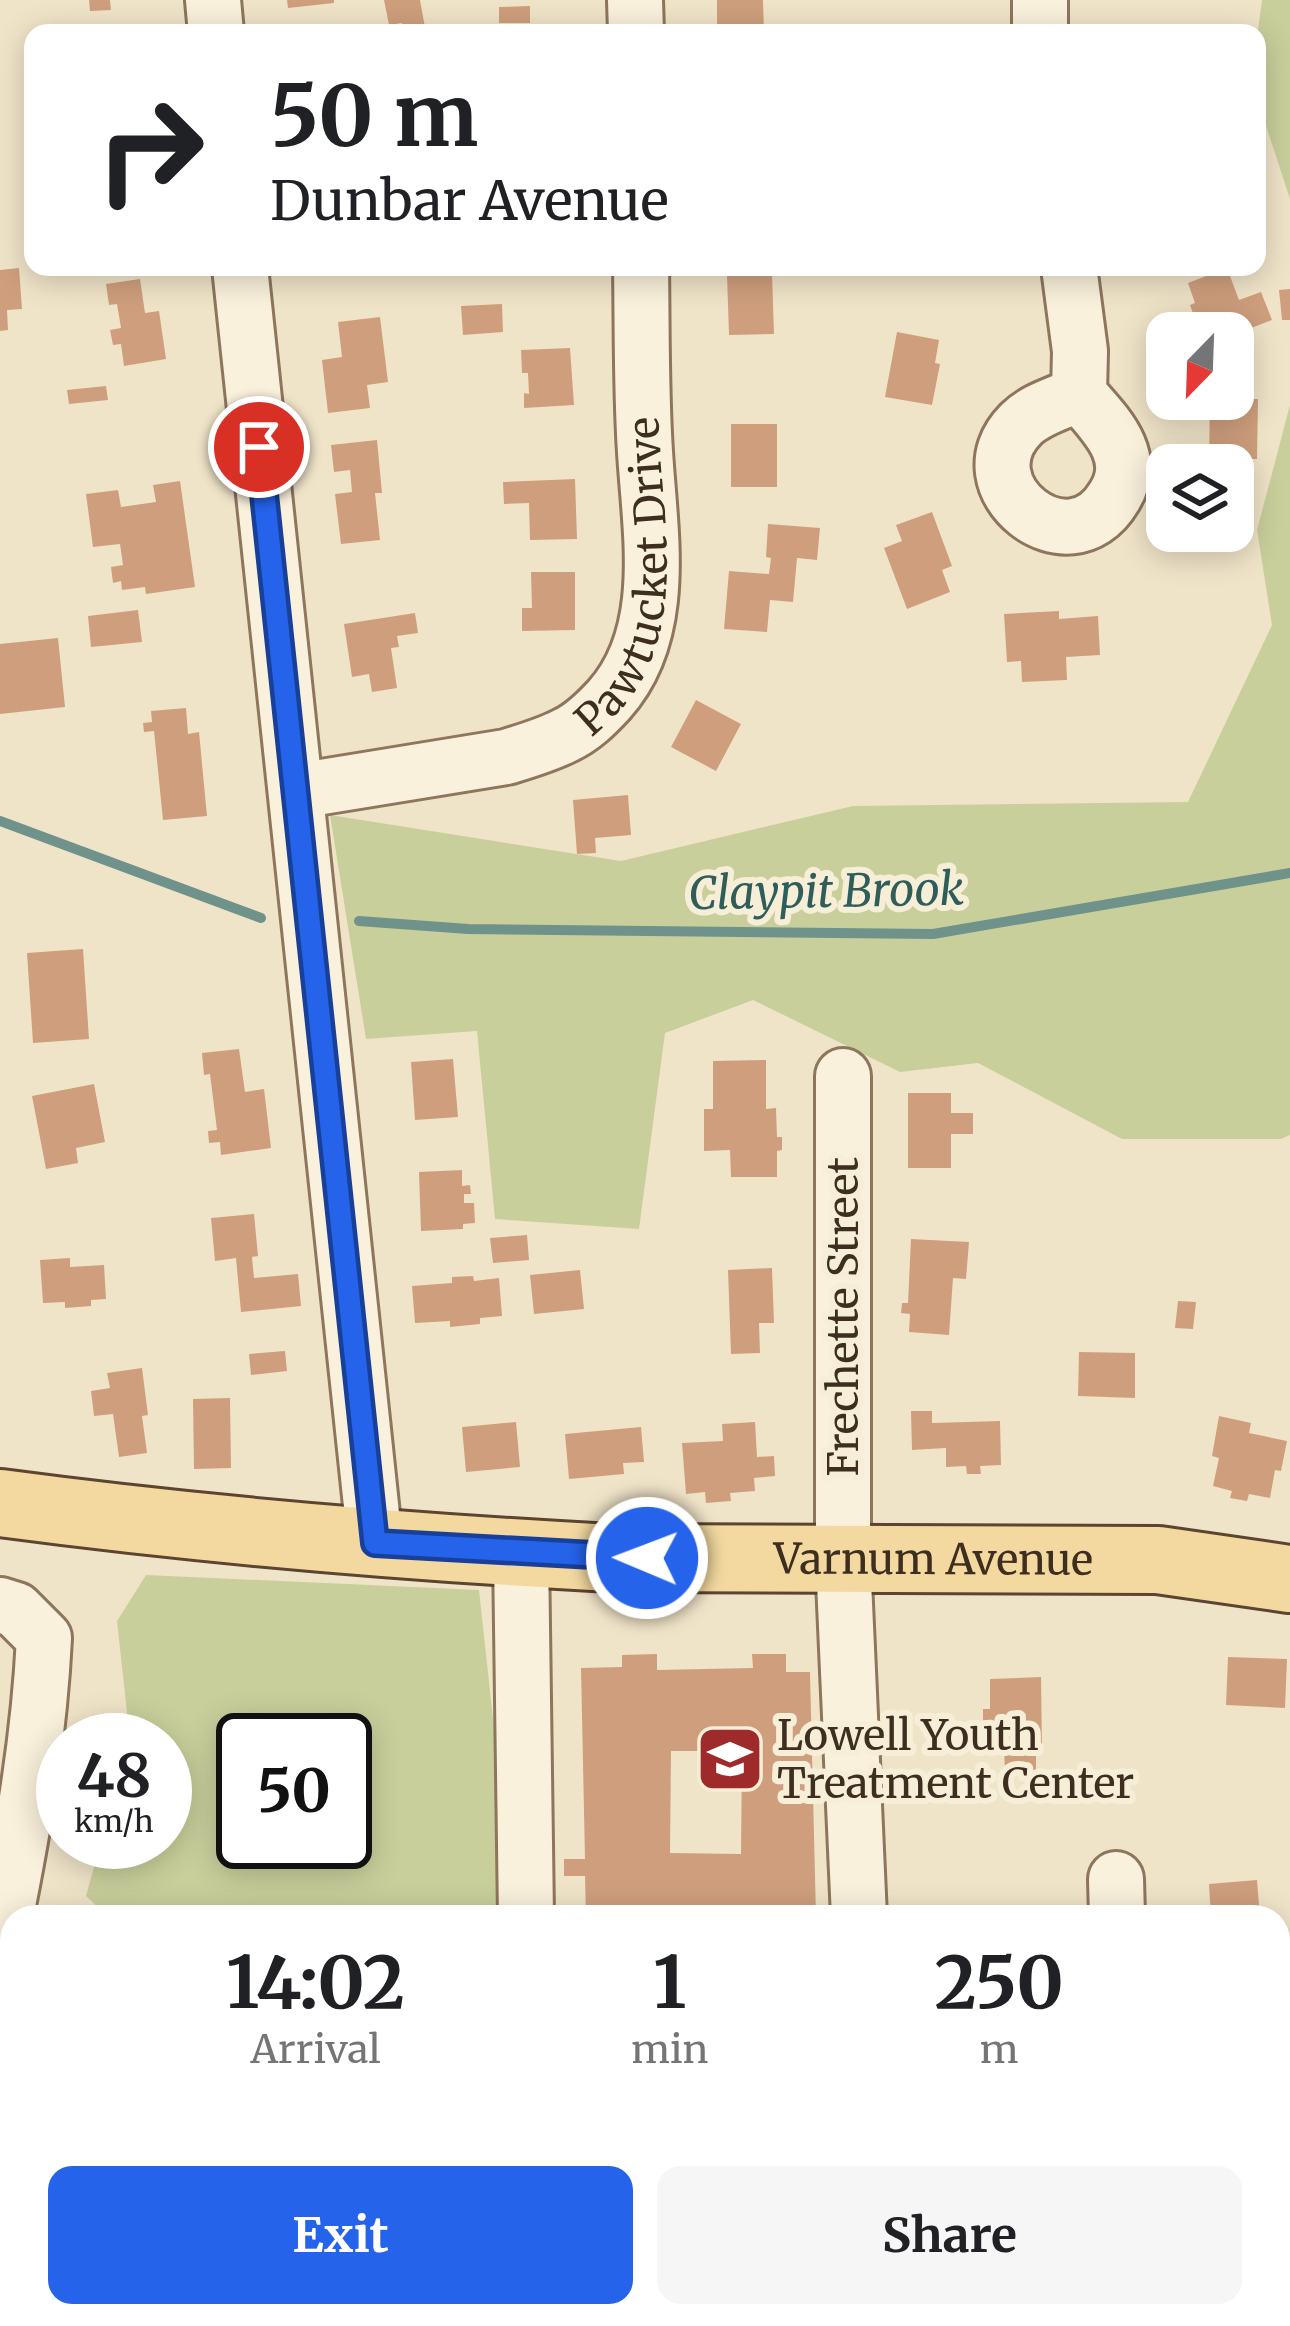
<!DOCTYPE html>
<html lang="en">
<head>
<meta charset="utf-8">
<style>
	:root { --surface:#fff; --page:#f6f6f6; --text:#202124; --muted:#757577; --accent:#2563eb }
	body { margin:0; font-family:Merriweather,serif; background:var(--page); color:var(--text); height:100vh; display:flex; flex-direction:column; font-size:45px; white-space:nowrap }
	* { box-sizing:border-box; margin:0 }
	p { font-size:39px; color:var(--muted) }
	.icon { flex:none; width:66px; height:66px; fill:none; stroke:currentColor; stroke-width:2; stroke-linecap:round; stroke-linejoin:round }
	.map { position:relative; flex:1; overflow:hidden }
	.drawer { position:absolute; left:0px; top:1905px; width:1290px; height:423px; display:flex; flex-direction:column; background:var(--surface); border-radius:36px 36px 0 0; box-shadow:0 6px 30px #0003 }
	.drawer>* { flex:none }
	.top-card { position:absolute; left:24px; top:24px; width:1242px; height:252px; border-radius:24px; box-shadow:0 6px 30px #0003; background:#fff; color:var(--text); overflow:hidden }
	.needle { width:78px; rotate:203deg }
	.fabs { position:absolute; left:1146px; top:312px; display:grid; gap:24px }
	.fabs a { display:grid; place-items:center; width:108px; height:108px; border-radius:24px; background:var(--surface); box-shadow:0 6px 30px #0003; font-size:60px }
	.speed { position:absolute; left:36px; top:1713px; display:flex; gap:24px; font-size:60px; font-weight:700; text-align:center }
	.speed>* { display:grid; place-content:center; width:156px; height:156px; border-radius:50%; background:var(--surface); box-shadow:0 6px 30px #0003; line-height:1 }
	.speed small { font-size:30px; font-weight:400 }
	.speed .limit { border:6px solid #111; border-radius:18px; background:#fff; color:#111 }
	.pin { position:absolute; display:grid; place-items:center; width:102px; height:102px; color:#fff; margin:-51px; border:6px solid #fff; border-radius:50%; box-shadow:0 3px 12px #0007 }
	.me { position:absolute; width:132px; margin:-66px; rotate:271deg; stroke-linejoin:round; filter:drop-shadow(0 0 9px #0008) }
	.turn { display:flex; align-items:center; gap:42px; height:252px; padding:0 48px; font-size:54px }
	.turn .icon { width:156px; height:156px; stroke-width:2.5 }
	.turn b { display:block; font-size:84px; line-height:102px }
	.eta { display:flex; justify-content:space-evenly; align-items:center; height:204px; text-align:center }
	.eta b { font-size:72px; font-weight:700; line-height:84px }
	.cta { display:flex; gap:24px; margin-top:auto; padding:24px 48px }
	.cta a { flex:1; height:138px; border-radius:24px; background:var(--accent); color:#fff; font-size:48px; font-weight:700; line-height:138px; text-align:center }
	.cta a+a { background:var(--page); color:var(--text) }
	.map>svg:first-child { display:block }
</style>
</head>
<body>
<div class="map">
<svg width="1290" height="2326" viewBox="0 0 1290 2326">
	<rect width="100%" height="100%" fill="#f0e4c8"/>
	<path fill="#c9cf9b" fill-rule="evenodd" d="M 1262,0 L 1290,0 L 1290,199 L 1257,98 L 1257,37 Z
		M 1290,405 L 1290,1135 L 1281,1139 L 1122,1139 L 978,1063 L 900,1072 L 753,1000 L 665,1033 L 639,1229 L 495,1219 L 477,1031 L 366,1039 L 330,815 L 621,861 L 853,806 L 1188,802 L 1272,625 L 1257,530 Z
		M 146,1575 L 479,1590 L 508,1857 L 509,1917 L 108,1917 L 86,1896 L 101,1842 L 165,1842 L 165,1740 L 130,1740 L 117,1621 ZM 243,1740 L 345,1740 L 345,1842 L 243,1842 Z
		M 400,2316 L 529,2316 L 530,2326 L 395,2326 Z"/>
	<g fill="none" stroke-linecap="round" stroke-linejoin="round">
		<path stroke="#6f938a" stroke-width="10" d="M 0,821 L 261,918
			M 359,921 L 468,929 L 933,934 L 1290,873"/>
	</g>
	<path fill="#cf9f7d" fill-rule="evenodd" d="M 89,0 L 110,0 L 111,10 L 90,11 Z
		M 287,0 L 334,0 L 334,3 L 288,8 Z
		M 384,0 L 420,0 L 426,33 L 404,33 L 402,23 L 389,25 Z
		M 717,0 L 763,0 L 764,33 L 717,33 Z
		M 530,6 L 530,23 L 499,23 L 499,7 Z
		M 19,268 L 22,309 L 7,310 L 8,330 L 0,331 L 0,270 Z
		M 1227,268 L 1239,300 L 1261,292 L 1272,320 L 1233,335 L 1233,333 L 1200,333 L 1190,305 L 1195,303 L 1188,283 Z
		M 772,274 L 774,334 L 729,335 L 727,275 Z
		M 140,279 L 145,313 L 159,311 L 166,359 L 124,366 L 121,344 L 113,345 L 110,330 L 121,328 L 117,304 L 109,305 L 106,284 Z
		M 1290,289 L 1290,320 L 1282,320 L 1279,290 Z
		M 502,304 L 503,332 L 463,335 L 461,306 Z
		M 380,317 L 388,382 L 367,385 L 370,408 L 328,413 L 322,360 L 342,357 L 338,322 Z
		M 897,332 L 939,340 L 935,363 L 940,364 L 932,405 L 885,397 Z
		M 570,348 L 574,405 L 524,408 L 524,393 L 529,394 L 528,373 L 522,373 L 521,350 Z
		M 106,386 L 108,400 L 69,404 L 67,390 Z
		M 1210,399 L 1258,399 L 1257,459 L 1251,459 L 1250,493 L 1233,493 L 1233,465 L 1209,465 Z
		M 731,424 L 777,424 L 777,487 L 731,487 Z
		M 377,440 L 382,493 L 375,493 L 380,540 L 341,544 L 335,494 L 352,492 L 350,470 L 334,472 L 331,445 Z
		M 575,479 L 577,539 L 530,540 L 529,503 L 504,504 L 503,482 Z
		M 180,481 L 195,587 L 146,594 L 145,587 L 122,590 L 121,581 L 113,583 L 111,567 L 123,565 L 120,544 L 93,547 L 86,494 L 118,490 L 121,507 L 156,502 L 153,485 Z
		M 932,512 L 952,566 L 942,570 L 950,592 L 907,609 L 884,548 L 902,541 L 896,525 Z
		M 768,524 L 820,528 L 817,560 L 797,558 L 793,602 L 770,600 L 767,632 L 724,629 L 729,571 L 769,574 L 771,558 L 766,557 Z
		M 531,572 L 575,572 L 575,630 L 522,631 L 522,608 L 532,608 Z
		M 138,610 L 142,642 L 91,647 L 88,616 Z
		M 1059,611 L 1059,619 L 1098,616 L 1100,655 L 1066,657 L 1067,680 L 1022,682 L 1021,661 L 1007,662 L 1004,614 Z
		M 415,613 L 418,633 L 397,636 L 399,647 L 391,648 L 397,688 L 372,692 L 369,674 L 352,677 L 344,624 Z
		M 58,638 L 65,707 L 0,714 L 0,644 Z
		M 696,700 L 741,724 L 716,771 L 671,747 Z
		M 186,708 L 188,734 L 199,732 L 207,816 L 163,820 L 154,731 L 144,732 L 143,723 L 152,722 L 151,711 Z
		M 628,795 L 631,835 L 595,838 L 596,853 L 577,854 L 573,800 Z
		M 83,949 L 89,1039 L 33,1043 L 27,953 Z
		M 239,1049 L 245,1092 L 264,1089 L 271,1148 L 221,1155 L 220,1142 L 209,1143 L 208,1131 L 217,1130 L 210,1074 L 204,1075 L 202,1053 Z
		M 453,1059 L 458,1117 L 415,1120 L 411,1062 Z
		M 766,1060 L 766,1109 L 776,1108 L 777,1137 L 782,1137 L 782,1150 L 777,1151 L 777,1177 L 731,1177 L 730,1150 L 704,1151 L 704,1109 L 713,1109 L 713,1061 Z
		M 94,1084 L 105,1142 L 76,1148 L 78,1163 L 46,1169 L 32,1096 Z
		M 908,1093 L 951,1093 L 951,1113 L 973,1113 L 973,1134 L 951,1134 L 951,1168 L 908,1168 Z
		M 462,1170 L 462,1186 L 470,1185 L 471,1194 L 464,1194 L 464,1203 L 474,1203 L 475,1223 L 463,1224 L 463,1229 L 421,1231 L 419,1172 Z
		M 254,1214 L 258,1256 L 252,1257 L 254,1278 L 298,1274 L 301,1306 L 241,1312 L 236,1258 L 215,1261 L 211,1218 Z
		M 527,1235 L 529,1260 L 493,1263 L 490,1238 Z
		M 911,1239 L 969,1242 L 966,1279 L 953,1278 L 949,1335 L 909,1332 L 910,1314 L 901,1313 L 902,1303 L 908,1303 Z
		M 70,1258 L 70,1267 L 104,1265 L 106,1299 L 91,1300 L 91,1306 L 65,1308 L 65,1302 L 43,1303 L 40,1260 Z
		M 772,1268 L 774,1323 L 759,1323 L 760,1353 L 731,1354 L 728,1270 Z
		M 580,1270 L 584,1309 L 534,1314 L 530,1275 Z
		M 473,1276 L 474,1281 L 499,1278 L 502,1316 L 480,1318 L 480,1324 L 450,1327 L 450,1321 L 415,1323 L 412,1286 L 452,1283 L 452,1277 Z
		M 1178,1301 L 1196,1302 L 1193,1329 L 1175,1328 Z
		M 285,1351 L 287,1371 L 251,1375 L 249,1354 Z
		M 1079,1352 L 1135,1353 L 1135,1398 L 1078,1396 Z
		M 142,1368 L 148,1415 L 142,1416 L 147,1453 L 119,1457 L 113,1414 L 94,1416 L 91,1391 L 110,1388 L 107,1373 Z
		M 230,1398 L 231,1468 L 194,1469 L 193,1399 Z
		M 911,1411 L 932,1411 L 932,1423 L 1000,1421 L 1001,1465 L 980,1466 L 981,1474 L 967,1474 L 966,1466 L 946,1467 L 946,1448 L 912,1450 Z
		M 1219,1416 L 1251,1423 L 1249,1433 L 1287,1441 L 1281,1471 L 1275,1470 L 1270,1498 L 1249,1494 L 1247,1501 L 1230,1498 L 1232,1491 L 1213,1486 L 1219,1458 L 1212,1456 Z
		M 516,1422 L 520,1467 L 466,1472 L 462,1427 Z
		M 755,1422 L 757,1457 L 774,1456 L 775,1476 L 754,1478 L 755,1491 L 730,1493 L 731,1501 L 706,1503 L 705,1492 L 686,1494 L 682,1443 L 723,1441 L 722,1424 Z
		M 641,1427 L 644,1462 L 623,1463 L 624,1474 L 569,1479 L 565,1434 Z
		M 657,1654 L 657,1670 L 753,1668 L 752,1654 L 786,1654 L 786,1672 L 810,1672 L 816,1917 L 586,1917 L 585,1876 L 564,1876 L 564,1859 L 585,1859 L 581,1668 L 622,1667 L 622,1655 ZM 671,1751 L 742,1751 L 741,1854 L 670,1853 Z
		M 1228,1657 L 1287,1659 L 1285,1708 L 1226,1705 Z
		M 1041,1677 L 1042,1748 L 1036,1748 L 1036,1771 L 1005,1772 L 1004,1747 L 991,1747 L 990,1725 L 983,1725 L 983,1709 L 990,1709 L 990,1679 Z
		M 1257,1880 L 1260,1917 L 1211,1917 L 1209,1884 Z
		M 942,2316 L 981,2316 L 979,2326 L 939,2326 Z"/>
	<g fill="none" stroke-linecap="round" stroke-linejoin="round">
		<g stroke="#8d765c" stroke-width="60">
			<g id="minor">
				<path d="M 213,0 L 216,33"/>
				<path d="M 635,0 L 636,33"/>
				<path d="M 1040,0 L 1040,33"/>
				<path d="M 240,267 L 375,1543"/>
				<path d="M 1069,267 L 1080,351 L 1079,394 C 1105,424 1140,456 1114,497 C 1069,573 959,486 1021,424 C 1036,409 1060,403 1079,394"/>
				<path id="s1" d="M 297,791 L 506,757 C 526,751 547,745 566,735 C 583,727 596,714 609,700 C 669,633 650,534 645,452 C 641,390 642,329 641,267"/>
				<path d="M 843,1076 L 843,1559 L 859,1917"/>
				<path d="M 521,1553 L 526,1917"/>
				<path d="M 0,1605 L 16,1610 L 44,1638 C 39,1741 21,1843 0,1944"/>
				<path d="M 1116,1879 L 1117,1917"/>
				<path d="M 0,2158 L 12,2121"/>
				<path d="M 551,2316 L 551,2326"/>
				<path d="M 804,2316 L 805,2326"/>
				<path d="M 1129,2316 L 1129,2326"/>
				<path d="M 272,2326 L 277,2316"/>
			</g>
		</g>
		<g stroke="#5b4430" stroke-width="72">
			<g id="major">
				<path id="s2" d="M 0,1503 C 202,1530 407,1547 611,1558 L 1158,1560 L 1290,1579"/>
			</g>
		</g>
		<use href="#minor" stroke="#faf1dc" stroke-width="54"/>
		<use href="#major" stroke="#f3d9a0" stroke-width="66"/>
	</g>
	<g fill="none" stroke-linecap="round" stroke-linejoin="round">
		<g stroke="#184099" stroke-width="30">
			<path id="route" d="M 259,447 L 375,1543 L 647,1558"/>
		</g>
		<use href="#route" stroke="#2563eb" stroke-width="21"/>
	</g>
	<defs>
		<g id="school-square" transform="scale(3.45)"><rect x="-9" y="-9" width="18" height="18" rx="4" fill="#9e2a2b" stroke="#f7eed8"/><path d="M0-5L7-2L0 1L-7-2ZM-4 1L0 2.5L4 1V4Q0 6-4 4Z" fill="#fff"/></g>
	</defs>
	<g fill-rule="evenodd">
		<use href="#school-square" x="730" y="1759"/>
	</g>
	<g text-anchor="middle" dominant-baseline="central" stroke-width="12" stroke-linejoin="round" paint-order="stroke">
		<g font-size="42" fill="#3d2e20" stroke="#f7eed8">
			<text stroke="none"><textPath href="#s1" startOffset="459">Pawtucket Drive</textPath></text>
			<text transform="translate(843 1317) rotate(-90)">Frechette Street</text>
			<text stroke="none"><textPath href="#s2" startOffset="936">Varnum Avenue</textPath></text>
		</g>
		<g font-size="42" fill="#3d2e20" stroke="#f7eed8" text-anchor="start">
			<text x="777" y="1735">Lowell Youth<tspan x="777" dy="48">Treatment Center</tspan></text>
		</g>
		<g font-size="45" font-style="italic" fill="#2f5d5a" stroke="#f7eed8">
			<text transform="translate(826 891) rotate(-1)">Claypit Brook</text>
		</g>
	</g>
</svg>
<div class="fabs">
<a><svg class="needle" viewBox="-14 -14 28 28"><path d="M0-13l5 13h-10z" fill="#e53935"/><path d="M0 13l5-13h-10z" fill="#757577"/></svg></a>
<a><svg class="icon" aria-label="layers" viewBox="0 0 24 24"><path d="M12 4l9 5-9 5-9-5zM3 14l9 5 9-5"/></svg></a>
</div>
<div class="speed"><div>48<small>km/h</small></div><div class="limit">50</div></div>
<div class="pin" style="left:259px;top:447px;background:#d93025"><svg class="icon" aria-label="arrive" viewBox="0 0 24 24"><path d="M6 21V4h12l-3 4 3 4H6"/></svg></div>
<svg class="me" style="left:647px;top:1558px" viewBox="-20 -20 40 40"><circle r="17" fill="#2563eb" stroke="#fff" stroke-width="3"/><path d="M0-11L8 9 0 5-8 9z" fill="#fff"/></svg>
<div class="top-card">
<div class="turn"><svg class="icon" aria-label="right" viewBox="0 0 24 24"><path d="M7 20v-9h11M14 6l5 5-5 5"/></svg><div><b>50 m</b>Dunbar Avenue</div></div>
</div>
<section class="drawer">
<div class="eta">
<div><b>14:02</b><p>Arrival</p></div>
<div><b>1</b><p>min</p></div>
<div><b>250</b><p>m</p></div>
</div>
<div class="cta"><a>Exit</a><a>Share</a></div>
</section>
</div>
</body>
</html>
